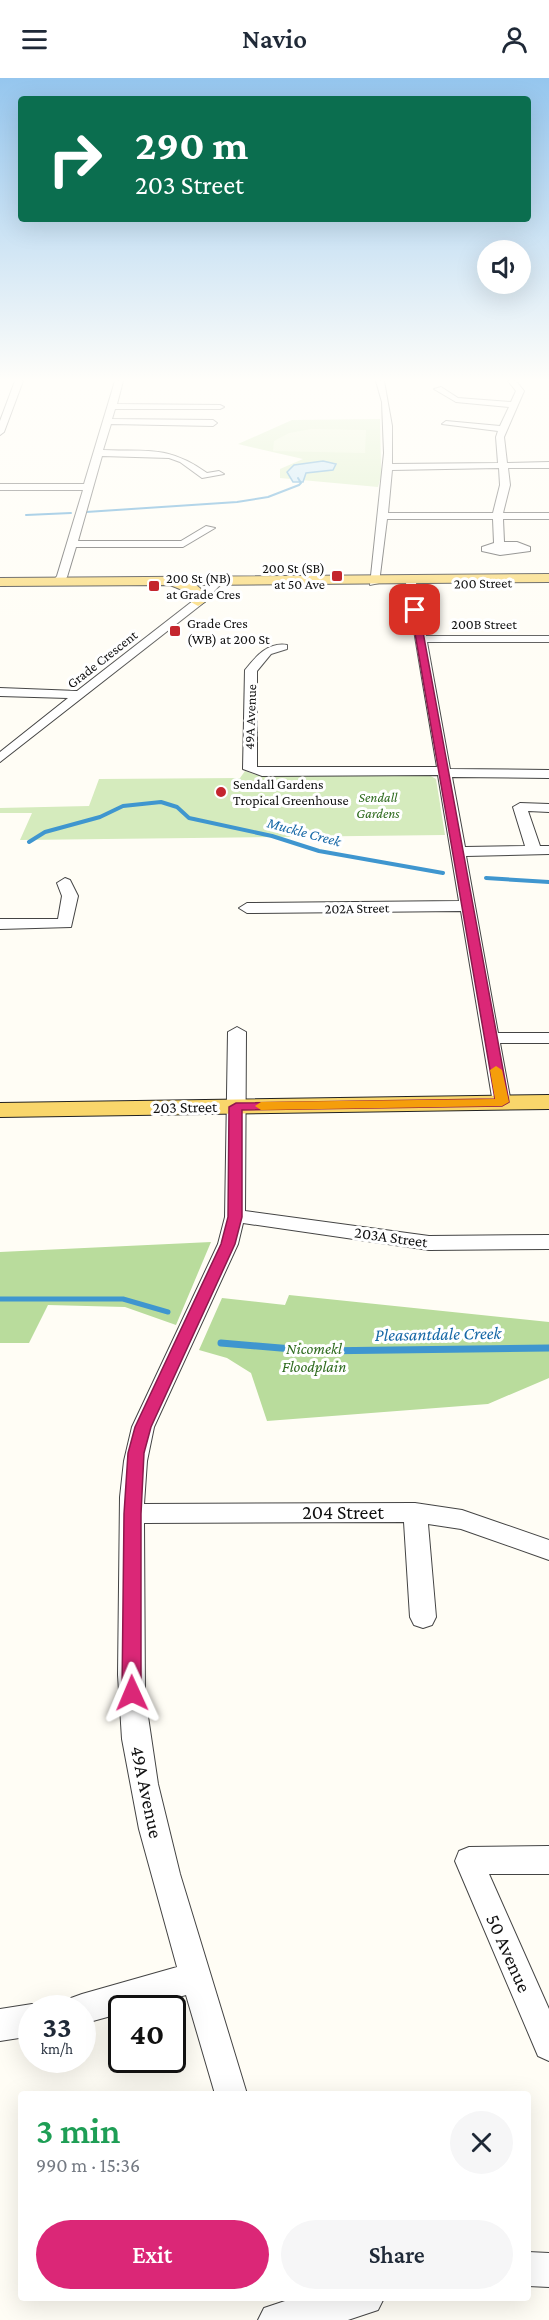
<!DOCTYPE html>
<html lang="en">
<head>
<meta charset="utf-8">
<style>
	:root { --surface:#fff; --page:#f6f6f7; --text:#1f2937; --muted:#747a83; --accent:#db2777 }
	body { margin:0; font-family:"Crimson Pro",serif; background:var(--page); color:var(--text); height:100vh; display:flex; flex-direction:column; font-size:22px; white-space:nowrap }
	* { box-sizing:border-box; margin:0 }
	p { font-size:20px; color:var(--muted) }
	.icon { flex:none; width:33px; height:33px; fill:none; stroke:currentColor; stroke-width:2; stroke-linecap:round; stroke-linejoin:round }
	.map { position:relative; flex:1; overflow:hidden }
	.side { position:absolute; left:18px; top:2013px; width:513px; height:210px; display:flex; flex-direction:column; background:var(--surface); border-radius:6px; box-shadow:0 6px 24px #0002 }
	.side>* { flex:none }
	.guide { position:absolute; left:18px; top:18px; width:513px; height:126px; border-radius:6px; box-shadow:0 6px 24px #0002; background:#0b6e4f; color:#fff; overflow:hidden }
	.tools { position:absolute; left:477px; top:162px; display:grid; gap:12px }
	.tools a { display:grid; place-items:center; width:54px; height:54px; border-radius:50%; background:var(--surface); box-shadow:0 6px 24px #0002; font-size:30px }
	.speed { position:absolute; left:18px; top:1917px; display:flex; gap:12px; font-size:30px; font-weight:700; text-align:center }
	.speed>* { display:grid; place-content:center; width:78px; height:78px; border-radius:50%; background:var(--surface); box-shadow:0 6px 24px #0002; line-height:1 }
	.speed small { font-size:15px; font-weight:400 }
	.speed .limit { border:3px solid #111; border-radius:9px; background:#fff; color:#111 }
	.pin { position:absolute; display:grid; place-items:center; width:51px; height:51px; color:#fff; margin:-26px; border-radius:12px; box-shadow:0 3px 9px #0006 }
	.me { position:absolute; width:66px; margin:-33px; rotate:359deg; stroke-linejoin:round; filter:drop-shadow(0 0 4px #0008) }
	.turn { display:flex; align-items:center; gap:21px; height:126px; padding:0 18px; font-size:27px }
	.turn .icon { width:78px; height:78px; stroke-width:2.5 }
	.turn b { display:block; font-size:42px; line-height:51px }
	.round { display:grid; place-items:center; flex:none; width:63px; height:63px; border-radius:32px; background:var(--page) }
	.head { display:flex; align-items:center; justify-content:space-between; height:102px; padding:0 18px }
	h1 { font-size:36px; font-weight:600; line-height:45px; color:#1e9e55 }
	.cta { display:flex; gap:12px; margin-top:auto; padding:12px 18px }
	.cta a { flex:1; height:69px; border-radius:36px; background:var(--accent); color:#fff; font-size:24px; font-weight:600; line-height:69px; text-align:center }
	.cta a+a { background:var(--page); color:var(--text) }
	header { display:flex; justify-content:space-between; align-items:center; height:78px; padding:0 18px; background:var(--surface); font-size:27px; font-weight:600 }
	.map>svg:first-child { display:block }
</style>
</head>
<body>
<header><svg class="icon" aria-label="menu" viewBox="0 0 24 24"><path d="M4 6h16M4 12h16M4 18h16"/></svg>Navio<svg class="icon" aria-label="person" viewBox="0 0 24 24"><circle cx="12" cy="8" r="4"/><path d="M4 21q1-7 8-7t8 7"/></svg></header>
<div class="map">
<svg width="549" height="2242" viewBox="0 0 549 2242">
	<rect width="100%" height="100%" fill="#fffdf5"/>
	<path fill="#d5ebbd" d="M 380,341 L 381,390 L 383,392 L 378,409 L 280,400 L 280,391 L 303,381 L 238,366 L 292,342 Z
		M 245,693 L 257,697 L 427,696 L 436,701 L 445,757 L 20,762 L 32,735 L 0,735 L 0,730 L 89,728 L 99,701 L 240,700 Z"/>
	<path fill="#b9dc9c" d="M 211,1164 L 176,1247 L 125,1229 L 48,1227 L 29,1265 L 0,1265 L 0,1174 Z
		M 289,1217 L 549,1244 L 549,1300 L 488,1326 L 267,1343 L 251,1295 L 227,1280 L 199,1272 L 222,1220 L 285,1227 Z"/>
	<path fill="#e6f2cf" d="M 311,351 L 366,352 L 365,375 L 273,373 L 274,363 L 289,355 Z"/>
	<path fill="#b9e0f7" stroke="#3f96cf" stroke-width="1.5" d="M 323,383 L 336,386 L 333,392 L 306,395 L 303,404 L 293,404 L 287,394 L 294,387 Z"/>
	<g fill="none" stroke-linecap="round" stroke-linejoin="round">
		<path stroke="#3f96cf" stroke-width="2" d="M 86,434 L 237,424 L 268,419 L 299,407 L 301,405 L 298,400
			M 26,437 L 71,435"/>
		<path stroke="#3f96cf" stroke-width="4" d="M 29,764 L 45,754 L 100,739 L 123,728 L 161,724 L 177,729 L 189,740 L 272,758 L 319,773 L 443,795
			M 486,800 L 549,804"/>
		<path stroke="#3f96cf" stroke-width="5" d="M 0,1221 L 123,1221 L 168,1234"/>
		<path stroke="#3f96cf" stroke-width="7" d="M 221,1265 L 316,1273 L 549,1270"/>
		<g stroke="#444" stroke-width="2">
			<path id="minor" d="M 15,303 L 23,303 L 4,354 L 0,357 L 0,343 Z
				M 115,303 L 123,303 L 117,326 L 220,327 L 224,329 L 220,331 L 115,331 L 112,341 L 213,342 L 217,345 L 213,348 L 111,346 L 103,372 C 148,374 168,367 207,395 L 219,393 L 224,396 L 202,400 L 180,384 L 169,380 L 102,378 L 78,463 L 181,463 L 206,448 L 215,450 L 183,469 L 76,469 L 67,499 L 62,505 L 54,505 L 53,503 L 57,498 L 83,412 L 0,412 L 0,406 L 84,406 Z
				M 376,303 L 384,303 L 392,348 L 392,386 L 498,385 L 496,359 L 498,353 L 442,346 L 446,343 L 500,348 L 509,329 L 456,324 L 434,311 L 441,309 L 458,320 L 511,324 L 516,313 L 508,303 L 516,303 L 524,313 L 504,359 L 507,385 L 549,384 L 549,390 L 508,390 L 510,407 L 503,435 L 549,435 L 549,441 L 503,441 L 504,464 L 517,464 L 530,469 L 530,473 L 500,477 L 482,473 L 482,469 L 494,465 L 493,441 L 387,441 L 379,505 L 370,507 L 384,375 L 382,324 ZM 499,390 L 500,407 L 493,435 L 388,435 L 392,392 Z
				M 212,498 L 220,498 L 221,506 L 202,526 L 0,684 L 0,674 L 68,620 L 0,618 L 0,610 L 77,613 L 194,522 L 211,505 Z
				M 411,502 L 416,505 L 426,558 L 549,558 L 549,564 L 427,564 L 450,691 L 549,692 L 549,700 L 452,699 L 465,769 L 525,768 L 513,729 L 520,725 L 549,726 L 549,734 L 528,733 L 540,768 L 549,768 L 549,776 L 466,778 L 498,955 L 549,955 L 549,965 L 500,965 L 511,1025 L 502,1030 L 493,1025 L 461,833 L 247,835 L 239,830 L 247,825 L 459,823 L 438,697 L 262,698 L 243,691 L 245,592 C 256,578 268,564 287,567 L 287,571 L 271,576 L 257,593 L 257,689 L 437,689 L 406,505 Z
				M 65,800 L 70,802 L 78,818 L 71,849 L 0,851 L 0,841 L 58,841 L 62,818 L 57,805 Z
				M 237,949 L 246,954 L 245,1133 L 429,1158 L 549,1157 L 549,1171 L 429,1172 L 243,1145 L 238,1166 L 154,1349 L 147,1383 L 144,1426 L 415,1425 L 462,1432 L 549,1462 L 549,1482 L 461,1451 L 428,1446 L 436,1539 L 432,1547 L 423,1550 L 414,1547 L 410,1539 L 404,1444 L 144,1445 L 145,1618 L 158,1706 L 180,1796 L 247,2016 L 215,2016 L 186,1917 L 139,1930 L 122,1930 L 122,1935 L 82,1946 L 82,1930 L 67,1930 L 71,1920 L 82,1916 L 177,1889 L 139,1751 L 122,1661 L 118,1597 L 120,1419 L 124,1383 L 132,1349 L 218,1166 L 225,1139 L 228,954 Z
				M 549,1768 L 549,1796 L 489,1796 L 549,1931 L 549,1983 L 538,1978 L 455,1783 L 459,1773 L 469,1769 Z
				M 32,1926 L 42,1930 L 32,1930 L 32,1958 L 0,1963 L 0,1931 Z
				M 528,2174 L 549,2175 L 549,2209 L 528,2208 Z
				M 294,2220 L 384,2220 L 378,2232 L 348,2242 L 258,2242 L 264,2230 Z"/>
		</g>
		<g stroke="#222" stroke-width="2">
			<path id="major" d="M 549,496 L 549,504 L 196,507 L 206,515 L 205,524 L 198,528 L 191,524 L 192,516 L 170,507 L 0,508 L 0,500 Z
				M 549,1017 L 549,1031 L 0,1039 L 0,1025 Z"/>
		</g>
		<use href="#minor" fill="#fff" fill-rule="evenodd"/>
		<use href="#major" fill="#f9d66b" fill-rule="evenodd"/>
	</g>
	<linearGradient id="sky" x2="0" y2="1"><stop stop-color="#95c6ee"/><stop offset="0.49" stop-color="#fffefa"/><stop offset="1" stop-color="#fffefa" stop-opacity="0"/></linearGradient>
	<rect width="549" height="617" fill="url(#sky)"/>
	<path fill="#db2777" stroke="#8e194d" stroke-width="1.5" d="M 415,530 L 419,532 L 509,1024 L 502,1028 L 242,1032 L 242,1139 L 235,1166 L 151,1349 L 144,1375 L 141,1436 L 141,1615 L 138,1620 L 132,1623 L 125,1620 L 122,1615 L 124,1436 L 128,1375 L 135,1349 L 221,1166 L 228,1139 L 229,1029 L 236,1025 L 495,1021 L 411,532 Z"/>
	<path fill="#f59e0b" d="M 496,988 L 502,992 L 509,1024 L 502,1028 L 261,1032 L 255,1028 L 261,1024 L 495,1021 L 490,992 Z"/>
	<g fill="#c4262e" stroke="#fff" stroke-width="2">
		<rect x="331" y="492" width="12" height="12" rx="3"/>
		<rect x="148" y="502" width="12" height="12" rx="3"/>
		<rect x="169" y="547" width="12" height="12" rx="3"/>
		<circle cx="221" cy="714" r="6"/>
	</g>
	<g text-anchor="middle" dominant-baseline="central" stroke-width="6" stroke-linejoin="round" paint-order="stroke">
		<g font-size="14" fill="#111" stroke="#fff" text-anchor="start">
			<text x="325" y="490" text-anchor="end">200 St (SB)<tspan x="325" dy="16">at 50 Ave</tspan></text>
			<text x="166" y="500">200 St (NB)<tspan x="166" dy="16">at Grade Cres</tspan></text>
			<text x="187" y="545">Grade Cres<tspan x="187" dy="16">(WB) at 200 St</tspan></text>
			<text x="233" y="706">Sendall Gardens<tspan x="233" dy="16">Tropical Greenhouse</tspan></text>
		</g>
		<g font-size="14" fill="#111" stroke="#fff">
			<text transform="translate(483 505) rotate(-1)">200 Street</text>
			<text x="484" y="546">200B Street</text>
			<text transform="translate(102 581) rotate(-38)">Grade Crescent</text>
			<text transform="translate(250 639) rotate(-88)">49A Avenue</text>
			<text transform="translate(357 830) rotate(-1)">202A Street</text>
		</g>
		<g font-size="14" font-style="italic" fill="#2f6b1f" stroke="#fff">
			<text x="378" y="719">Sendall<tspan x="378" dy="16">Gardens</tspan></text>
		</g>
		<g font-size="15" font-style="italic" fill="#1768a6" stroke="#fff">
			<text transform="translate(304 754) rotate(15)">Muckle Creek</text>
		</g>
		<g font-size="16" fill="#111" stroke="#fff">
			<text transform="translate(185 1029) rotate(-1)">203 Street</text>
			<text transform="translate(391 1159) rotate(8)">203A Street</text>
		</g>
		<g font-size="16" font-style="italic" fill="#2f6b1f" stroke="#fff">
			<text x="314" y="1270">Nicomekl<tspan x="314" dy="18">Floodplain</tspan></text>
		</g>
		<g font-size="18" font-style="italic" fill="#1768a6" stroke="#fff">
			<text transform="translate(438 1256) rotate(-1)">Pleasantdale Creek</text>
		</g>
		<g font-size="20" fill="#111" stroke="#fff">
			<text x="343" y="1434">204 Street</text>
			<text transform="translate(147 1714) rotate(78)">49A Avenue</text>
			<text transform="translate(509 1875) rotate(66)">50 Avenue</text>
		</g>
	</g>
</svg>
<div class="tools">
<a><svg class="icon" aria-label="sound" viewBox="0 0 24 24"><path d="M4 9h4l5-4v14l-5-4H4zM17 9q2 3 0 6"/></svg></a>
</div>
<div class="speed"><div>33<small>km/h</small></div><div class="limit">40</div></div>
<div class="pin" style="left:415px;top:532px;background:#d93025"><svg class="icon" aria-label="arrive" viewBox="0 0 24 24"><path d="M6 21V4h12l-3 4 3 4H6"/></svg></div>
<svg class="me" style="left:132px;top:1615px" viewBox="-20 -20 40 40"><path d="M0-17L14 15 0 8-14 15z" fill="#db2777" stroke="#fff" stroke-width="4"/></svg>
<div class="guide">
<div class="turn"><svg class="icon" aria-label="right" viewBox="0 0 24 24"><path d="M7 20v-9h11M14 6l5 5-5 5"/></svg><div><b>290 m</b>203 Street</div></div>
</div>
<section class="side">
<div class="head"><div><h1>3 min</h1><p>990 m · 15:36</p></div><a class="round"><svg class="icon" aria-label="close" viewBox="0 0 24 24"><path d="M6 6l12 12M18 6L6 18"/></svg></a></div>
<div class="cta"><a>Exit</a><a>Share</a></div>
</section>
</div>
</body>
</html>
